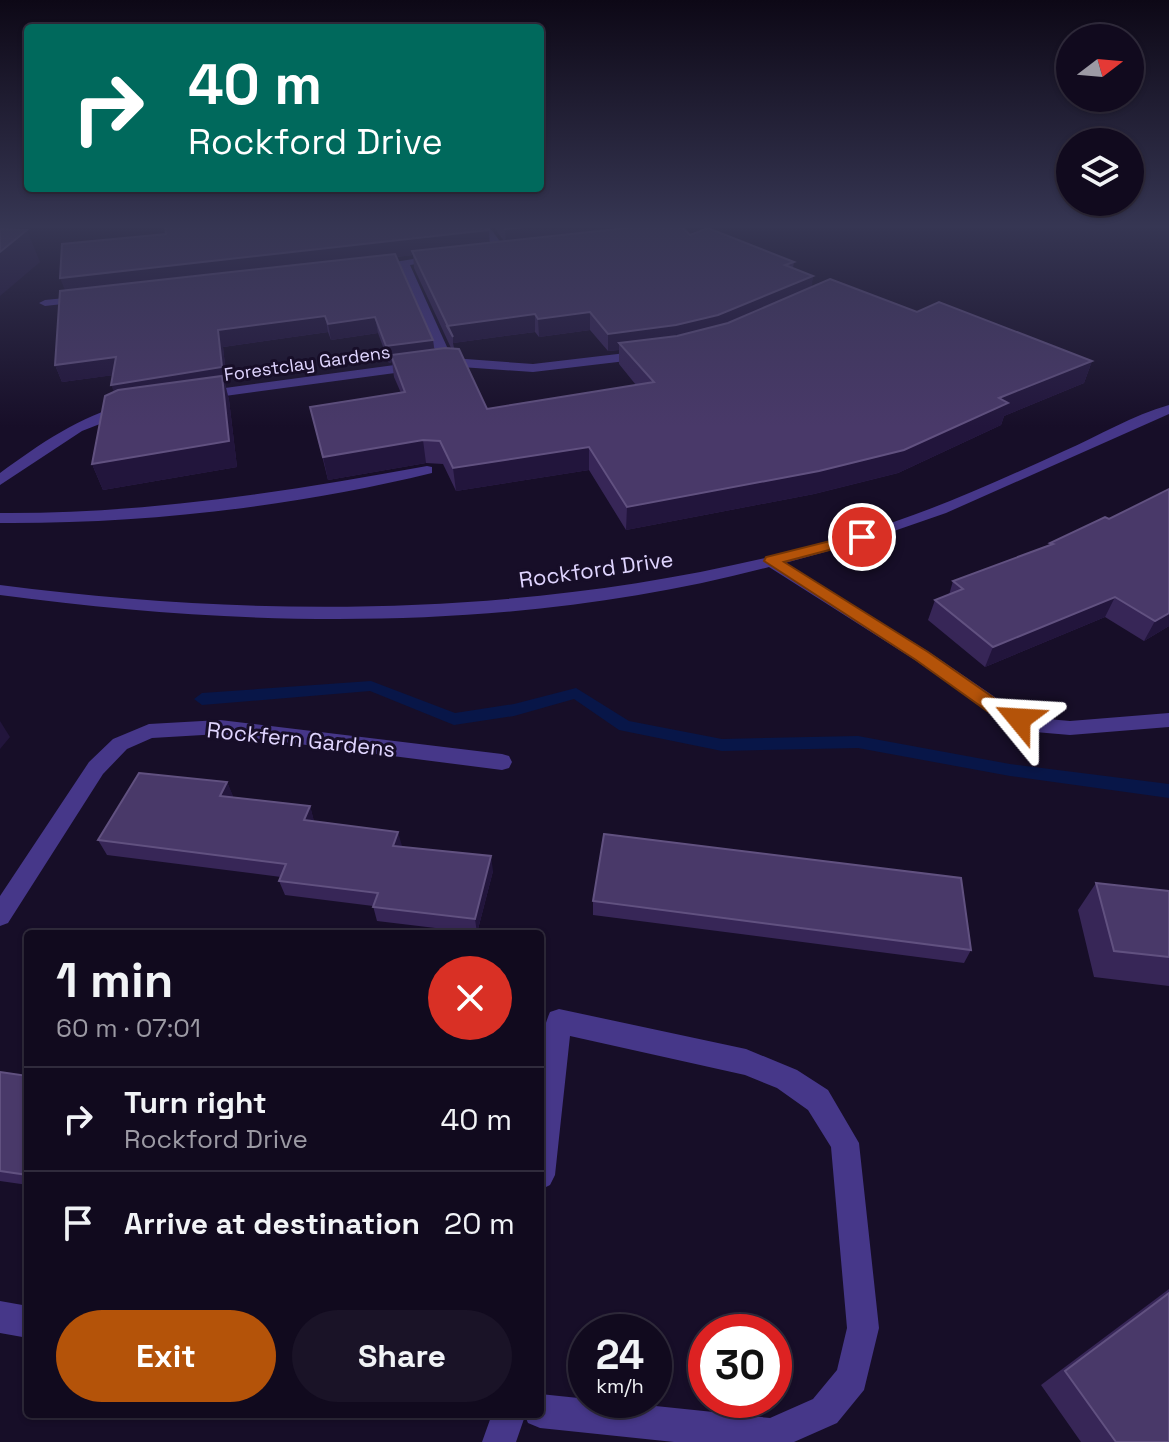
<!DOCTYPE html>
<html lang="en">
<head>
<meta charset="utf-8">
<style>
	:root { --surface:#110a1e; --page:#1a1327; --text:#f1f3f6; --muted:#9c9aa4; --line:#302b3c; --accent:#b45309 }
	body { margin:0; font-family:"Space Grotesk",sans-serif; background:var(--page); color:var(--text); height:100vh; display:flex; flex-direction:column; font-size:30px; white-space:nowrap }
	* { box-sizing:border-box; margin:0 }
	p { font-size:26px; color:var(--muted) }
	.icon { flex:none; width:44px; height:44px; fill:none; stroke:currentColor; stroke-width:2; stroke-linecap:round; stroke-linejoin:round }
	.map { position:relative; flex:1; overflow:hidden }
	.side { position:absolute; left:24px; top:930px; width:520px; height:488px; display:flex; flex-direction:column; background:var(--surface); border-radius:8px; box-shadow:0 2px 6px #0004,0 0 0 2px var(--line) }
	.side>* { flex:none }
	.banner { position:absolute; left:24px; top:24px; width:520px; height:168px; border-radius:8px; box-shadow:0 2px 6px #0004,0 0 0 2px var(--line); background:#00695c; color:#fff; overflow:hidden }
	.needle { width:52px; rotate:74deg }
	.fabs { position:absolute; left:1056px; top:24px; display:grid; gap:16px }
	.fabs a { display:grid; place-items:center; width:88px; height:88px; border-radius:50%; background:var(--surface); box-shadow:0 2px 6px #0004,0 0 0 2px var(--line); font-size:40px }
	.speed { position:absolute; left:568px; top:1314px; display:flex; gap:16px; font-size:40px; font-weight:700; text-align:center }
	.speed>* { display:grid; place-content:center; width:104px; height:104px; border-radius:50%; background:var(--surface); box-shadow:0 2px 6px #0004,0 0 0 2px var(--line); line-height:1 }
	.speed small { font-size:20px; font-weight:400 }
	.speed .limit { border:12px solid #d22; background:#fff; color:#111 }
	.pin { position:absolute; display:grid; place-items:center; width:68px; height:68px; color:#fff; margin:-34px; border:4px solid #fff; border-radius:50%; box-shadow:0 2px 8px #0007 }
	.me { position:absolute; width:88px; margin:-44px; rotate:297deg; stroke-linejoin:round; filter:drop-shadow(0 0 6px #0008) }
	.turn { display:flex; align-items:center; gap:28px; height:168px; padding:0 32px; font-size:36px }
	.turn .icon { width:104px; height:104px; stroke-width:2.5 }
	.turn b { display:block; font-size:56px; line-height:68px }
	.round { display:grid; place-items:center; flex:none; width:84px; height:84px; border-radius:42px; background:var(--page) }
	.summary { display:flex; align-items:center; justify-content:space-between; height:136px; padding:0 32px }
	h1 { font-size:48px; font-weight:600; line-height:60px }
	.primary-button { display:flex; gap:16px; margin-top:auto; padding:16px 32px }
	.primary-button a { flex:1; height:92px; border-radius:48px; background:var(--accent); color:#fff; font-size:32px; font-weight:600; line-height:92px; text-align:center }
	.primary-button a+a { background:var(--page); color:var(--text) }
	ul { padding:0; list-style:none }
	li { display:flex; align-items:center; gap:24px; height:104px; padding:0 32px; border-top:2px solid var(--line) }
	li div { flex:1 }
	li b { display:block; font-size:30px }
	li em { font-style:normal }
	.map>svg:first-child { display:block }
</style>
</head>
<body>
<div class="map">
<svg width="1169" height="1442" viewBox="0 0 1169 1442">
	<rect width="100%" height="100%" fill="#170e28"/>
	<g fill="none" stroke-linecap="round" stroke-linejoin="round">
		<path fill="#081648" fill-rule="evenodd" d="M 371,681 L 455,713 L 514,704 L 576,688 L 629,721 L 722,739 L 858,736 L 1010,764 L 1169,784 L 1169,798 L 1010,776 L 858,748 L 722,751 L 619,730 L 574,699 L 514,716 L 454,725 L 370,691 L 202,705 L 194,699 L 202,693 Z"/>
		<path fill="#463789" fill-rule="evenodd" d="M 478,225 L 488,225 L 507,251 L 506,253 L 482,255 L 482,251 L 495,249 Z
			M 438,255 L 442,256 L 442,260 L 410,265 L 452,358 L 533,364 L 643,351 L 649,355 L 643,359 L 533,372 L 447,366 L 203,399 L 196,395 L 203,391 L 439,359 L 399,266 L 375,269 L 370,266 Z
			M 85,296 L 89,297 L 89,301 L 45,306 L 39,303 L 45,300 Z
			M 128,404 L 133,405 L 133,411 L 82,431 L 0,485 L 0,473 C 40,444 79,416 128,404 Z
			M 1169,405 L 1169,414 L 946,513 L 868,540 L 785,563 L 929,652 L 1011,708 L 1037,718 L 1070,721 L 1169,713 L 1169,727 L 1070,735 L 1035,732 L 997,718 L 915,660 L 769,567 C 519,633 254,629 0,595 L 0,585 C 288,622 576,616 856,534 C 928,513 996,482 1064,451 C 1098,436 1133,415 1169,405 Z
			M 427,466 L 432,467 L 432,473 C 292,507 144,524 0,523 L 0,513 C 145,514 285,492 427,466 Z
			M 220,720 L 502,754 L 509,756 L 512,762 L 509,768 L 502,770 L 220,734 L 152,738 L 127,749 L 103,774 L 8,923 L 0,926 L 0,896 L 89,762 L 113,739 L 149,724 Z
			M 559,1009 L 746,1049 L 797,1070 L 828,1090 L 859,1143 L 879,1328 L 864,1390 L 837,1423 L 794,1442 L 674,1442 L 540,1428 L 528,1423 L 525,1416 L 516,1442 L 482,1442 L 492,1414 L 540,1414 L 540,1394 L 770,1418 L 813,1399 L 837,1370 L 847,1328 L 831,1147 L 808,1110 L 777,1088 L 745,1075 L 570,1036 L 555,1175 L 550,1185 L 540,1190 C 540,1142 531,1054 550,1012 Z
			M 0,1301 L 28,1306 L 28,1338 L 0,1333 Z"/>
	</g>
	<path fill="#372657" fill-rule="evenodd" d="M 492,225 L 680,225 L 690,235 L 794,262 L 793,268 L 813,276 L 811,287 L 917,312 L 1092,361 L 1084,383 L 1004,416 L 1001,425 L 898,473 L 814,494 L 626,530 L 589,470 L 456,491 L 443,464 L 426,463 L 328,480 L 310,407 L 401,393 L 394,377 L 392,362 L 389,363 L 378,333 L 331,340 L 328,332 L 223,347 L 227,384 L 225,384 L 229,400 L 237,467 L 103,490 L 92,464 L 114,392 L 113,375 L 62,382 L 55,365 L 60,291 L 504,241 ZM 413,255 L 414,268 L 451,348 L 434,349 L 433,340 L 396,257 ZM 590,330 L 608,351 L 619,350 L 619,364 L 636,385 L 487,409 L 454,348 L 453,343 L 535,332 L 539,337 Z
		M 1169,489 L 1169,626 L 1144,641 L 1105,617 L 985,667 L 928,620 L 935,600 L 949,595 L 953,581 L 1049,546 L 1050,543 L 1109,519 Z
		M 227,782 L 233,797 L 310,806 L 314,822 L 493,871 L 477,933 L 377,921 L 373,906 L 285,895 L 279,881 L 281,877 L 107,855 L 98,840 Z
		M 1096,883 L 1169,891 L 1169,986 L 1094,977 L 1078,910 Z
		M 593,901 L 971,950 L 964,963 L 593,915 Z
		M 0,1072 L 28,1076 L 28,1185 L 0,1181 Z
		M 1169,1289 L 1169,1442 L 1081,1442 L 1041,1385 Z"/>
	<path fill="#22153c" d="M 542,225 L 626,225 L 626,232 L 506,245 L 505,229 Z
		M 27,230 L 40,262 L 0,296 L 0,252 Z
		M 489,230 L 490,247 L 412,251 L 413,255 L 67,295 L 60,278 Z
		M 813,276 L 811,293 L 716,332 L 619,343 L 619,350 L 608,351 L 608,334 Z
		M 590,312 L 590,330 L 539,337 L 538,319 Z
		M 535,314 L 535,332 L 453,343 L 453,337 L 447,326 Z
		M 325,316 L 328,332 L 223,347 L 227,384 L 225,384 L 229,400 L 237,467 L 103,490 L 92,464 L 118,402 L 111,385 L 218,330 Z
		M 375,317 L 378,333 L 331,340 L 328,324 Z
		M 433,340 L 435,357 L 391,355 L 392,362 L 389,363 L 386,346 Z
		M 116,357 L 122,374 L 62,382 L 55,365 Z
		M 1092,361 L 1084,383 L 1004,416 L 1001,425 L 898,473 L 814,494 L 626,530 L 627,507 L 999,398 Z
		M 423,440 L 426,463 L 328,480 L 323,457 Z
		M 589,447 L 589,470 L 456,491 L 453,468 Z
		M 1115,597 L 1105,617 L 985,667 L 993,647 Z
		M 1169,613 L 1169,626 L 1144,641 L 1155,621 Z
		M 0,721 L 10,737 L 0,749 Z
		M 227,782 L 233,796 L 227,810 L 220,796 Z
		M 310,806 L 314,821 L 309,835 L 304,820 Z
		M 398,832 L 402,846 L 397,860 L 393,846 Z
		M 491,856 L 493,871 L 477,933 L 475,919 Z"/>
	<path fill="#493969" stroke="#615180" stroke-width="2" d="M 165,225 L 485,225 L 489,230 L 60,278 L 62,244 L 166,234 Z
		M 503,225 L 542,225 L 505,229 Z
		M 630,225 L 680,225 L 690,235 L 708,228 L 794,262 L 785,265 L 813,276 L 718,315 L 676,325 L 608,334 L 590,312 L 538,319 L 535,314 L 447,326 L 453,337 L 412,251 L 627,228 Z
		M 0,229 L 27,230 L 0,252 Z
		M 395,254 L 433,340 L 386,346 L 375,317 L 328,324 L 325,316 L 218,330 L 222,367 L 111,385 L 116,357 L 55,365 L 60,291 Z
		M 830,279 L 917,312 L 939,302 L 1092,361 L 999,398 L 1008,403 L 904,450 L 819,471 L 627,507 L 589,447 L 453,468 L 440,441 L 423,440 L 323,457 L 310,407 L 405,392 L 391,355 L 445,348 L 459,349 L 487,409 L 654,382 L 619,343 L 677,336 L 728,323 Z
		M 222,376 L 229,441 L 92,464 L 105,396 L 118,390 Z
		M 1169,489 L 1169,613 L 1155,621 L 1115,597 L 993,647 L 935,600 L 963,589 L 953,581 L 1053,544 L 1050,543 L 1105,517 L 1109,519 Z
		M 139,773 L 227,782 L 220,796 L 310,806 L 304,820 L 398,832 L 393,846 L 491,856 L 475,919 L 373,907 L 378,893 L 279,881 L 286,864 L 98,840 Z
		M 604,834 L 961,878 L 971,950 L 593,901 Z
		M 1096,883 L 1169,891 L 1169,957 L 1114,951 Z
		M 0,1072 L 28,1076 L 28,1175 L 0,1171 Z
		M 1169,1293 L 1169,1442 L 1116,1442 L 1065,1371 Z"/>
	<linearGradient id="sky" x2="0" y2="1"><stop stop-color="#0d0816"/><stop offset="0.53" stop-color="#363653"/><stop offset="1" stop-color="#363653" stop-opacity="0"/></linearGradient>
	<rect width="1169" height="427" fill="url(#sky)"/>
	<path fill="#b45309" stroke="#753606" stroke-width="2" d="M 862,533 L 870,537 L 867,540 L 784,562 L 928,652 L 1010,709 L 1026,714 L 1028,719 L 1026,724 L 1019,726 L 997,718 L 916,660 L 764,561 L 766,557 Z"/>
	<g text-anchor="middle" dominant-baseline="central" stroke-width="6" stroke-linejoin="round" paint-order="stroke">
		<g font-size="18" fill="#e0d5ff" stroke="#170e28">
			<text transform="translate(307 363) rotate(-8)">Forestclay Gardens</text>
		</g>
		<g font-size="22" fill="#e0d5ff" stroke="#170e28">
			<text transform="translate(596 569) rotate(-8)">Rockford Drive</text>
			<text transform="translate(301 739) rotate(6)">Rockfern Gardens</text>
		</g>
	</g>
</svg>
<div class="fabs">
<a><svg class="needle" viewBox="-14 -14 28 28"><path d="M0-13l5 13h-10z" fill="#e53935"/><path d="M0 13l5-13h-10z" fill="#9c9aa4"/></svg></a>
<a><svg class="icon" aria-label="layers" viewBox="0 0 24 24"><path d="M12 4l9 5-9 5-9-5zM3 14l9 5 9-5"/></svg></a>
</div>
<div class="speed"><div>24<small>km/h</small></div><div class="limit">30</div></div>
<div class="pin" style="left:862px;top:537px;background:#d93025"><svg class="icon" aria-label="arrive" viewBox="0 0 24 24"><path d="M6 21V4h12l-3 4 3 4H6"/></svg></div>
<svg class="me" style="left:1019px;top:719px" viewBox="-20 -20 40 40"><path d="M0-17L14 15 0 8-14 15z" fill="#b45309" stroke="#fff" stroke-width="4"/></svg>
<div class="banner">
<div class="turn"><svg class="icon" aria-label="right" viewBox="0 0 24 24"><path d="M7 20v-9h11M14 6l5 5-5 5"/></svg><div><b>40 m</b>Rockford Drive</div></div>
</div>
<section class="side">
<div class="summary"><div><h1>1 min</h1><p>60 m · 07:01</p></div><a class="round" style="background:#d93025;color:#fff"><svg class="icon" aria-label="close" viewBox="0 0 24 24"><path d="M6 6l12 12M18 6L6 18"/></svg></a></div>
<ul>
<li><svg class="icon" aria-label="right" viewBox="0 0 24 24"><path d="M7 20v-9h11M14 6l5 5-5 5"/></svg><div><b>Turn right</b><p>Rockford Drive</p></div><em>40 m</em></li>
<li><svg class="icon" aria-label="arrive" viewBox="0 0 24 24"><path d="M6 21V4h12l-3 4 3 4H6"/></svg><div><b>Arrive at destination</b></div><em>20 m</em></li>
</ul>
<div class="primary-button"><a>Exit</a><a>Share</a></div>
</section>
</div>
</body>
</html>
